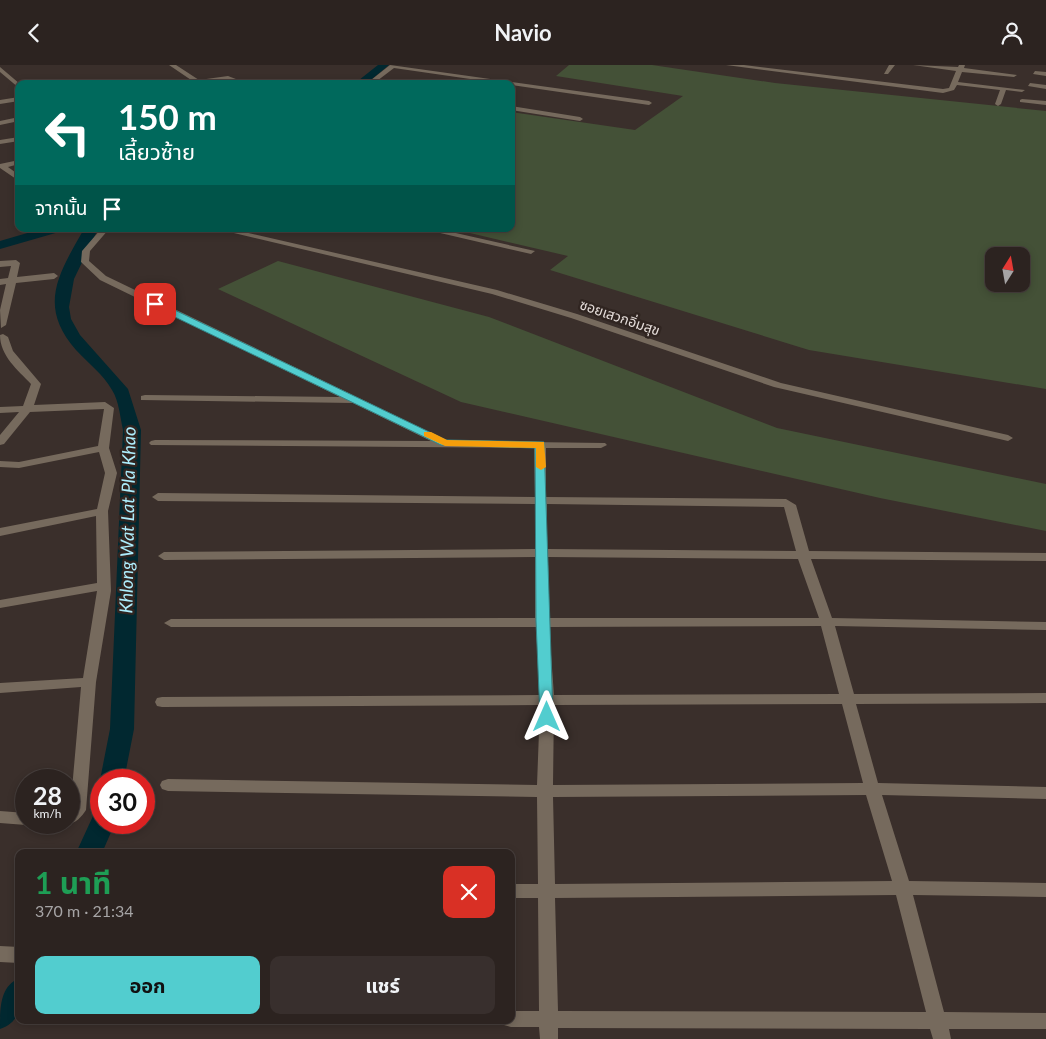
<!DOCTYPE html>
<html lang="th">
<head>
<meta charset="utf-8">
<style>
	:root { --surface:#2c2320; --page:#382f2d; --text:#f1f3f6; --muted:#a6a4a5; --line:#48403e; --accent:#52cdcf }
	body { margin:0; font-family:Lato,"Noto Sans Thai",sans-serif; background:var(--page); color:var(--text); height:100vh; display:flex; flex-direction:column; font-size:19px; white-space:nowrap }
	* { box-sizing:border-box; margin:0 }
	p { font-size:16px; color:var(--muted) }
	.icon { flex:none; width:28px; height:28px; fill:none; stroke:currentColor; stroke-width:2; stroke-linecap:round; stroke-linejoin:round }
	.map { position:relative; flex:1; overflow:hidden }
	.panel { position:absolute; left:15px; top:784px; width:500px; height:175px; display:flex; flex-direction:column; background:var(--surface); border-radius:10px; box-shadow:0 2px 8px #0003,0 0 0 1px var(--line) }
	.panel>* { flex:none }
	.top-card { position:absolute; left:15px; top:15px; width:500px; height:152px; border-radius:10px; box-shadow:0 2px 8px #0003,0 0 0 1px var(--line); background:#00695c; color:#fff; overflow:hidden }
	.needle { width:32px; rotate:11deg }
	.buttons { position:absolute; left:985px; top:182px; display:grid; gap:10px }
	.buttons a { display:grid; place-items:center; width:45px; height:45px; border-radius:10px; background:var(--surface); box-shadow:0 2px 8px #0003,0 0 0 1px var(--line); font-size:25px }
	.speed { position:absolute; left:15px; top:704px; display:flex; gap:10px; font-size:25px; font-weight:700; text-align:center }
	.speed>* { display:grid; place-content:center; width:65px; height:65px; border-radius:50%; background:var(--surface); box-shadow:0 2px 8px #0003,0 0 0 1px var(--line); line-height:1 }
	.speed small { font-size:12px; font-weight:400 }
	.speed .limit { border:8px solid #d22; background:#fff; color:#111 }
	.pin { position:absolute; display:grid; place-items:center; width:42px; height:42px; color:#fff; margin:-21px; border-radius:10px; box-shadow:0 2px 8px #0006 }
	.me { position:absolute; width:55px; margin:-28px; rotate:0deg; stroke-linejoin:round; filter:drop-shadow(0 0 4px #0008) }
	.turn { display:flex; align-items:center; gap:18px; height:105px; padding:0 20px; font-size:22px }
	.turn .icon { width:65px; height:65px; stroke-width:2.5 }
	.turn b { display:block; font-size:35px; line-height:42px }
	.then { display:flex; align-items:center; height:48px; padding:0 20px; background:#0003; gap:10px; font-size:19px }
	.round { display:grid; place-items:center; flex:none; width:52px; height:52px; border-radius:10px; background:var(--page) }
	.overview { display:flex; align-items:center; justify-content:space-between; height:85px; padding:0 20px }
	h1 { font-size:30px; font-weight:700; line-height:38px; color:#1e9e55 }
	.action { display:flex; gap:10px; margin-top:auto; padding:10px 20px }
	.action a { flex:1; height:58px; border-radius:10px; background:var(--accent); color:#111; font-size:20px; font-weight:700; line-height:58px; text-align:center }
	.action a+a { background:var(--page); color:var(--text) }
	header { display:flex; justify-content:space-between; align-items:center; height:65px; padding:0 20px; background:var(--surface); font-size:22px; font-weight:700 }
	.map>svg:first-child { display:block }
</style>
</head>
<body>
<header><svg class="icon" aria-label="back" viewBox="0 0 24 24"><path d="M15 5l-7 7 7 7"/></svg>Navio<svg class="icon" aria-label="person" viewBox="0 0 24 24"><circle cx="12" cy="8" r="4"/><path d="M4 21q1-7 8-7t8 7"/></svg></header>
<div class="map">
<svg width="1046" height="974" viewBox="0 0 1046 974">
	<rect width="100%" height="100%" fill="#3a2f2b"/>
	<path fill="#445137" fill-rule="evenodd" d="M 569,0 L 652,0 L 775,18 L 1046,46 L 1046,324 L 809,285 L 550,205 L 568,191 L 453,164 L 511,164 L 511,47 L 635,65 L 683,31 L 556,11 ZM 994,191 L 1021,191 L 1021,219 L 994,219 Z
		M 278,196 L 489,252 L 777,363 L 1046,419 L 1046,466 L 880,433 L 461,337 L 218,224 Z"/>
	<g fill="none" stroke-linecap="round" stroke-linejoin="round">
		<path fill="#012830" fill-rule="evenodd" d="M 378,0 L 389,0 L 366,19 L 354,19 Z
			M 41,164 L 61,164 L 59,167 L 0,184 L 0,176 Z
			M 84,164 L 98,164 L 74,214 L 69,242 L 71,254 L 80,270 L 128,324 L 141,365 L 134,664 L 124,715 L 101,715 L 101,718 L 100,715 L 110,664 L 123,365 C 120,352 119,336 112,325 C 103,309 88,298 76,285 C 37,241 59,208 84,164 Z
			M 101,748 L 101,758 L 115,758 L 102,788 L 76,788 L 93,751 Z
			M 19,913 C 19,936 25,955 0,964 C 0,942 0,922 19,913 Z"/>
		<path fill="#766a5d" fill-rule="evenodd" d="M 169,0 L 176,0 L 199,15 L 228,11 L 249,19 L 239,19 L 228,15 L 197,19 Z
			M 390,0 L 649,36 L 652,38 L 649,40 L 394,3 L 373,19 L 366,19 Z
			M 726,0 L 744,0 L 943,24 L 949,23 L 956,6 L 913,0 L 958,2 L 959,0 L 965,0 L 964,3 L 1017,10 L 1014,12 L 962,7 L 958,17 L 1025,25 L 1022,27 L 1006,25 L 1001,39 L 998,41 L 995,39 L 1000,25 L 957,20 L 954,25 L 943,28 Z
			M 889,0 L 895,0 L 888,9 L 884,9 Z
			M 0,2 L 20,19 L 19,23 L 0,7 Z
			M 1035,6 L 1046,7 L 1046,11 L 1033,9 Z
			M 1030,18 L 1046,20 L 1046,24 L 1028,21 Z
			M 19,32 L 19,36 L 0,39 L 0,35 Z
			M 1022,34 L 1046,36 L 1046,40 L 1020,37 L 1020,35 Z
			M 511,41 L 580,52 L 583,54 L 580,56 L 511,45 Z
			M 19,52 L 19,56 L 0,60 L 0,56 Z
			M 19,72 L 19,76 L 0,79 L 0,75 Z
			M 19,95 L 19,99 L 8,102 L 19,110 L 19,116 L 0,103 L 0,99 Z
			M 101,164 L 109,164 L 90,186 L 89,196 L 106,211 L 448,376 L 605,378 L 607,380 L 601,383 L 546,383 L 546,432 L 786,434 L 796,440 L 809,486 L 1046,488 L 1046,496 L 811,494 L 832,553 L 1046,557 L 1046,565 L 835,561 L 854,629 L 1046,628 L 1046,638 L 856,639 L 878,718 L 1046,722 L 1046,734 L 882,730 L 909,816 L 1046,818 L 1046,832 L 913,830 L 944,947 L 1046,948 L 1046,964 L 949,964 L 951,974 L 933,974 L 930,964 L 558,963 L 558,974 L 540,974 L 539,962 L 511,962 L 504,960 L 502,955 L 511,955 L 511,946 L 539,946 L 538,833 L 511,833 L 511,819 L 538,819 L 537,732 L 168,726 L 162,724 L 160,720 L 162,716 L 168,714 L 537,720 L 540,640 L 162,642 L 157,641 L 155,637 L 157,633 L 162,632 L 540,630 L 536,562 L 171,562 L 164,558 L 171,554 L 535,553 L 535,492 L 164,495 L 158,491 L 164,487 L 535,484 L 535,439 L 158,436 L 152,432 L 158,428 L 535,432 L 534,383 L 151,380 L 149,378 L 151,376 L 155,375 L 431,376 L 353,338 L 141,335 L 141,331 L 145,330 L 340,332 L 100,215 L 81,197 L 82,186 ZM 547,439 L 784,442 L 796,486 L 547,484 ZM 548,492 L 798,494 L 819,553 L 549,553 ZM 821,561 L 839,629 L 554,630 L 549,562 ZM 842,639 L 863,718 L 553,720 L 554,640 ZM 866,730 L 892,816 L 555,819 L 553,732 ZM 896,830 L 926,947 L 558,946 L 555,833 Z
			M 217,164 L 231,164 L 497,225 L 577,249 L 781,318 L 1008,370 L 1013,373 L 1008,376 L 774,322 L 571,253 L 492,229 Z
			M 423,164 L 438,164 L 535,186 L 531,189 Z
			M 16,195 L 20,198 L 17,212 L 54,208 L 58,211 L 54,214 L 16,218 L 6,260 L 1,263 L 0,245 L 6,219 L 0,220 L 0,214 L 8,213 L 11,201 L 0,202 L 0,196 Z
			M 3,269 L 8,272 L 13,286 L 41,319 L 34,340 L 105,337 L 114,343 L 109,383 L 117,408 L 108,446 L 111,526 L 96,617 L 86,745 C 81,753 73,761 64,758 L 69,758 L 81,622 L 0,628 L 0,618 L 83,613 L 97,526 L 0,543 L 0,535 L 97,518 L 96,451 L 0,471 L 0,463 L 97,444 L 105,408 L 99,387 L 19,403 L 0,402 L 0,396 L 19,397 L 98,381 L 104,344 L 30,347 L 4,379 L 0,380 L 0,370 L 19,347 L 0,348 L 0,342 L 23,341 L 31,319 C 18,305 0,291 0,270 Z
			M 0,746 L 26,748 L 26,758 L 32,758 L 26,760 L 0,758 Z
			M 0,881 L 19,882 L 19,898 L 0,897 Z"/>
	</g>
	<path fill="#52cdcf" stroke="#358587" d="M 152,237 L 158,237 L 446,375 L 544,377 L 553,652 L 551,656 L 542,656 L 540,652 L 536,556 L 535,383 L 441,380 L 152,241 Z"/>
	<path fill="#f59e0b" d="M 424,367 L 431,367 L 447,375 L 544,377 L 546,402 L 541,405 L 536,402 L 536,383 L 445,381 L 424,371 Z"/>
	<g text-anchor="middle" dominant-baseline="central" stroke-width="5" stroke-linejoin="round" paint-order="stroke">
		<g font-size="14" fill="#e7dfdc" stroke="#302521">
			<text transform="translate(620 252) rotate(19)">ซอยเสวกอิ่มสุข</text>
		</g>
		<g font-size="18" font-style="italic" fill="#adedfc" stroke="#302521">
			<text transform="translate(127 455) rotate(-89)">Khlong Wat Lat Pla Khao</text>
		</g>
	</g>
</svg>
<div class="buttons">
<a><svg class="needle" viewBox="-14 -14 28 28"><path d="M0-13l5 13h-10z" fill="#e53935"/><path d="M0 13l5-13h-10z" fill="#a6a4a5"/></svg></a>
</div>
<div class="speed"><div>28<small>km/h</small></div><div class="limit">30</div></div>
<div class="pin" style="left:155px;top:239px;background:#d93025"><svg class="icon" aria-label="arrive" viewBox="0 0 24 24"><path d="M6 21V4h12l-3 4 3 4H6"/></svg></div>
<svg class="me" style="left:547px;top:652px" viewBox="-20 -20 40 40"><path d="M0-17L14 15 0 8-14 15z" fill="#52cdcf" stroke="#fff" stroke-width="4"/></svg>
<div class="top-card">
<div class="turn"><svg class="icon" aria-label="left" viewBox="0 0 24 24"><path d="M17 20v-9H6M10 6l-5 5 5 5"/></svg><div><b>150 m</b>เลี้ยวซ้าย</div></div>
<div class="then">จากนั้น<svg class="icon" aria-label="arrive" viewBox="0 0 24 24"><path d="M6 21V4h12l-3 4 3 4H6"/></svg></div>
</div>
<section class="panel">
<div class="overview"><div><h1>1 นาที</h1><p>370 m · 21:34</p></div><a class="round" style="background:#d93025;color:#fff"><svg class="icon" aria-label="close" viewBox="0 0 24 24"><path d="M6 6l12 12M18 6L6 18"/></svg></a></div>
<div class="action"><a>ออก</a><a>แชร์</a></div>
</section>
</div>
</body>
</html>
